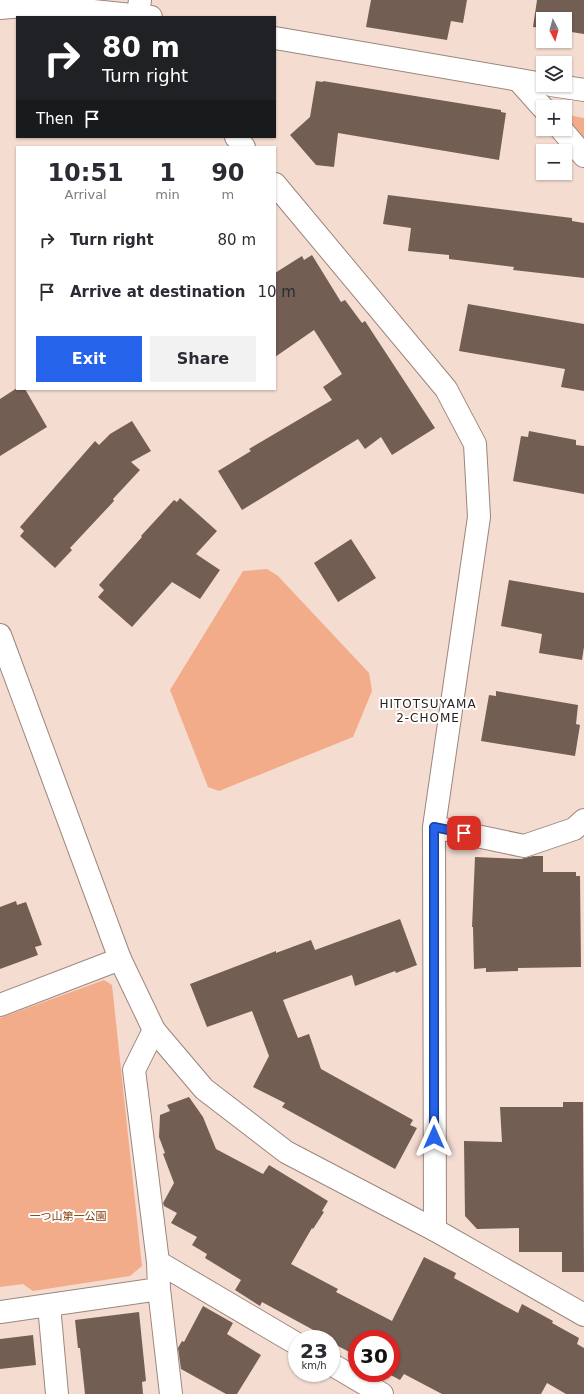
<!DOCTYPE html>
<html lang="en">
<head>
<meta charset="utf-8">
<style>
	:root { --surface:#fff; --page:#f2f2f3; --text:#2b2b33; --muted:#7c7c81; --accent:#2563eb }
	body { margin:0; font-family:"DejaVu Sans","Noto Sans JP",sans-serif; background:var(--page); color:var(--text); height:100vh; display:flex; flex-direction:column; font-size:15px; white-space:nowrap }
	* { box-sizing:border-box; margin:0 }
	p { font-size:13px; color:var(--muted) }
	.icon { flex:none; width:22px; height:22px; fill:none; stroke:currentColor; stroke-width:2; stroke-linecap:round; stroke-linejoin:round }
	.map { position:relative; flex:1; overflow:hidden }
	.panel { position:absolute; left:16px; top:146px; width:260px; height:244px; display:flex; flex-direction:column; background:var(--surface); border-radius:0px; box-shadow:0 1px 3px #0004 }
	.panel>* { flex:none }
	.top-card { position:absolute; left:16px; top:16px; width:260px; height:122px; border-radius:0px; box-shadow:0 1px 3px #0004; background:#202124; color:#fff; overflow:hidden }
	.needle { width:26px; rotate:174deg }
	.controls { position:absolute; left:536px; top:12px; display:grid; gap:8px }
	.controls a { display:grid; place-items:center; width:36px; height:36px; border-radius:0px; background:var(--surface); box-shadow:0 1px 3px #0004; font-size:20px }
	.speed { position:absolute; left:288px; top:1330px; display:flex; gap:8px; font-size:20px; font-weight:700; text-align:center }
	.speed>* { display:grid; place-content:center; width:52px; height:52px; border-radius:50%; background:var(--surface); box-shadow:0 1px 3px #0004; line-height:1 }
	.speed small { font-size:10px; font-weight:400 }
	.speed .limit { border:6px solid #d22; background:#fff; color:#111 }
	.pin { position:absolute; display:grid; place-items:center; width:34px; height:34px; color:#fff; margin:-17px; border-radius:8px; box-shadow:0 2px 6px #0006 }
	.me { position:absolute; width:44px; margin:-22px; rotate:0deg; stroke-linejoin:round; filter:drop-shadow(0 0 3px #0008) }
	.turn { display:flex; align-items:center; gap:14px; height:84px; padding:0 20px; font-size:18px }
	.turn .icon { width:52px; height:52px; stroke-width:2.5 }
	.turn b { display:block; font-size:28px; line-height:34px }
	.then { display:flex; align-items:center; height:38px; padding:0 20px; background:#0003; gap:8px; font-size:15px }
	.eta { display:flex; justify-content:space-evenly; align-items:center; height:68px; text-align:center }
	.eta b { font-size:24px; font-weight:700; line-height:28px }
	.action { display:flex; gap:8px; margin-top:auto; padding:8px 20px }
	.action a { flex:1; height:46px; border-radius:0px; background:var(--accent); color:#fff; font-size:16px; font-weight:700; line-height:46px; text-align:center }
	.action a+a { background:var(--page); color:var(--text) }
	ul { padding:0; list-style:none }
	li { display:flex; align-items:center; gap:12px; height:52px; padding:0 20px }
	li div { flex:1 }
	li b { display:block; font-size:15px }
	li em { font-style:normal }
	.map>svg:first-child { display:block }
</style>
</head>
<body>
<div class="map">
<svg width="584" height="1394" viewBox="0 0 584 1394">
	<rect width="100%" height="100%" fill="#f4dcd1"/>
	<path fill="#f3ac8a" d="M 568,115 L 584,118 L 584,145 L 565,128 L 565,116 Z
		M 267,569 L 278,576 L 369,673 L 372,691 L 353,737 L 219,791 L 208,787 L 170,690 L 243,571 Z
		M 104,980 L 112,985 L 142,1266 L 130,1276 L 33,1291 L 23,1284 L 0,1287 L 0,1018 Z"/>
	<path fill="#735e54" d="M 371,0 L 467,0 L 463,23 L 451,21 L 447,40 L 366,27 Z
		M 537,0 L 584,0 L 584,34 L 565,31 L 565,19 L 543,19 L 543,28 L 533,27 Z
		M 316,81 L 323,82 L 323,81 L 501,110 L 501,112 L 506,113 L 499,160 L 338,133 L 334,167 L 316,165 L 290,135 L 310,117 Z
		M 388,195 L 572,218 L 572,221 L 584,223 L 584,278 L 513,270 L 514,267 L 449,259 L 449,255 L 408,251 L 411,228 L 383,224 Z
		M 312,255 L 341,302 L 345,300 L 362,323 L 365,321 L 435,428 L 392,455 L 381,437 L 365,449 L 358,439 L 242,510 L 218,471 L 251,451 L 249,449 L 332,400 L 323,387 L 342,374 L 314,330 L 275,357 L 275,273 L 302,256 L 304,260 Z
		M 468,304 L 584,324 L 584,391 L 561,387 L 565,369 L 459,351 Z
		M 17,388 L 25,389 L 47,427 L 0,456 L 0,399 Z
		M 132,421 L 151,451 L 131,462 L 140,470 L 113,499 L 114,501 L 70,548 L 72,550 L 55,568 L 20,536 L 24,531 L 20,527 L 95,441 L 99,445 L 110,434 Z
		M 529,431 L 576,440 L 576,445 L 584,446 L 584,494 L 513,481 L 521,436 L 528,437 Z
		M 180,498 L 217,531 L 196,554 L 220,570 L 200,599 L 172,582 L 132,627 L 98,597 L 104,590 L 99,585 L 142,537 L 141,536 L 174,500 L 177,502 Z
		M 351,539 L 376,578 L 338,602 L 314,563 Z
		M 509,580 L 584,593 L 584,647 L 582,660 L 539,653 L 542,634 L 501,626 Z
		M 496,691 L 578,705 L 576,724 L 580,725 L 575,756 L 481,741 L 489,695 L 496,696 Z
		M 533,856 L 543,856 L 543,872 L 576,872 L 576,876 L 580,876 L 581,967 L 518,968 L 518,971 L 486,972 L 486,968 L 474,969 L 473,927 L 472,927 L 475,857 L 521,859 Z
		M 16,901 L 17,905 L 26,902 L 42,945 L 35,947 L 38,955 L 0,969 L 0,907 Z
		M 400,919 L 417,965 L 396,973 L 395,971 L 355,986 L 352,975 L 283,1000 L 298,1038 L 309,1034 L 321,1069 L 413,1120 L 410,1125 L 417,1128 L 395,1169 L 282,1107 L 285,1103 L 253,1087 L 269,1056 L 252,1011 L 207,1027 L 190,984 L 276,951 L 276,953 L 311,940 L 315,950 Z
		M 189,1097 L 203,1117 L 216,1149 L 263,1174 L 269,1165 L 328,1201 L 322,1211 L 324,1212 L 313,1229 L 312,1228 L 291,1264 L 338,1289 L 336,1292 L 392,1321 L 424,1257 L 456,1273 L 454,1278 L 518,1313 L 522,1304 L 553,1321 L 552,1323 L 579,1338 L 577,1344 L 584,1348 L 584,1394 L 566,1394 L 547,1383 L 541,1394 L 442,1394 L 404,1374 L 400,1380 L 387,1373 L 391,1373 L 391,1339 L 357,1339 L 357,1356 L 336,1345 L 334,1349 L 331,1347 L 331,1339 L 316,1339 L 314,1338 L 317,1332 L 262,1302 L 260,1306 L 235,1290 L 241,1280 L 205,1258 L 207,1254 L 192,1245 L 197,1237 L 171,1223 L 177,1213 L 164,1206 L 163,1203 L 174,1183 L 163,1154 L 165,1153 L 159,1137 L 160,1115 L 170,1111 L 167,1105 Z
		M 563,1102 L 583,1102 L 584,1272 L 562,1272 L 562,1252 L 519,1252 L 519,1228 L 477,1229 L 465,1216 L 464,1141 L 502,1142 L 500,1107 L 563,1107 Z
		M 203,1306 L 233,1323 L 227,1334 L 261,1355 L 237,1394 L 226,1394 L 181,1369 L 178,1348 L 182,1341 L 184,1342 Z
		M 139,1312 L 146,1381 L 142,1382 L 143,1394 L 85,1394 L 80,1348 L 78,1348 L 75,1320 Z
		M 33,1335 L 36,1365 L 0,1369 L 0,1339 Z"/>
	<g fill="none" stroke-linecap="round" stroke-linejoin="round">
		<g stroke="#9c867b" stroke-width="24">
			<path id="minor" d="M 138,15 L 140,0
				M 518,80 L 543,108
				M 561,129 L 584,156
				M 236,137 L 244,147
				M 275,184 L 446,389 L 475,444 L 479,517 L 434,827 L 435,1230
				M 434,827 L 524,846 L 574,829 L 584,820
				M 0,1005 L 120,959
				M 154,1030 L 134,1070 L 158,1262 L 159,1289 L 171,1394
				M 158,1262 L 297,1344
				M 49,1305 L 57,1394
				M 0,1312 L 159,1289
				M 331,1364 L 382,1394"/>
		</g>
		<g stroke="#9c867b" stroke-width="24">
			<path id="tertiary" d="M 0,8 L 36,5 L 151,17
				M 275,38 L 543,84
				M 551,85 L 584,90
				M 0,635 L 120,959 L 154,1030 L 204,1089 L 286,1152 L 435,1230 L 584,1315"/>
		</g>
		<use href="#minor" stroke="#fff" stroke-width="22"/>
		<use href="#tertiary" stroke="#fff" stroke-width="22"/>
	</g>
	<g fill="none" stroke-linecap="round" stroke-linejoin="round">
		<g stroke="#184099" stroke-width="10">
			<path id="route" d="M 434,1137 L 434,827 L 464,833"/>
		</g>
		<use href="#route" stroke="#2563eb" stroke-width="7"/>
	</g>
	<g text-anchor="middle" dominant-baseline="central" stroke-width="4" stroke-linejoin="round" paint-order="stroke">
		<g font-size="11" fill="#843806" stroke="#fff">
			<text x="68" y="1216">一つ山第一公園</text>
		</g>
		<g font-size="12" letter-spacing="1" fill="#2c231f" stroke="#fff">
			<text x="428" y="704">HITOTSUYAMA<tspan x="428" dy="14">2-CHOME</tspan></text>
		</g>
	</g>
</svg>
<div class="controls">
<a><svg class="needle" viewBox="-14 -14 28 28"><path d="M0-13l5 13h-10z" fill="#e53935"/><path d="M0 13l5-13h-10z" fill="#7c7c81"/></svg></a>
<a><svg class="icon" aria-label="layers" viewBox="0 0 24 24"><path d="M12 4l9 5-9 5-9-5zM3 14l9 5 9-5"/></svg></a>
<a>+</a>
<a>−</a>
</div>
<div class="speed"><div>23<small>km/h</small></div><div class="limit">30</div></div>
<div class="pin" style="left:464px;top:833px;background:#d93025"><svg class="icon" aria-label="arrive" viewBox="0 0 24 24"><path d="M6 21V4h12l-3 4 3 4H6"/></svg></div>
<svg class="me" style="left:434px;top:1137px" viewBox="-20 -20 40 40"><path d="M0-17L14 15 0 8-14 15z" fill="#2563eb" stroke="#fff" stroke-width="4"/></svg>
<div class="top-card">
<div class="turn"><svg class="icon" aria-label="right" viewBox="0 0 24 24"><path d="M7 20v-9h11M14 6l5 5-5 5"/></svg><div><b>80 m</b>Turn right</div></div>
<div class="then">Then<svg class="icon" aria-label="arrive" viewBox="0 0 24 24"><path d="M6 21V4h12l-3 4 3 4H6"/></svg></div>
</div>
<section class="panel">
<div class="eta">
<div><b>10:51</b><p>Arrival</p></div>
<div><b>1</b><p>min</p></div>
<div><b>90</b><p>m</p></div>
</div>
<ul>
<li><svg class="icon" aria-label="right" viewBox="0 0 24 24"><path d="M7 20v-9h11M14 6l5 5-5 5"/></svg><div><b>Turn right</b></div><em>80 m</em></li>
<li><svg class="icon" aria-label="arrive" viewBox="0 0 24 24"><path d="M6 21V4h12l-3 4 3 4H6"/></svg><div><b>Arrive at destination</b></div><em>10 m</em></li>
</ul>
<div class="action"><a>Exit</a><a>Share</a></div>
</section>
</div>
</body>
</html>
